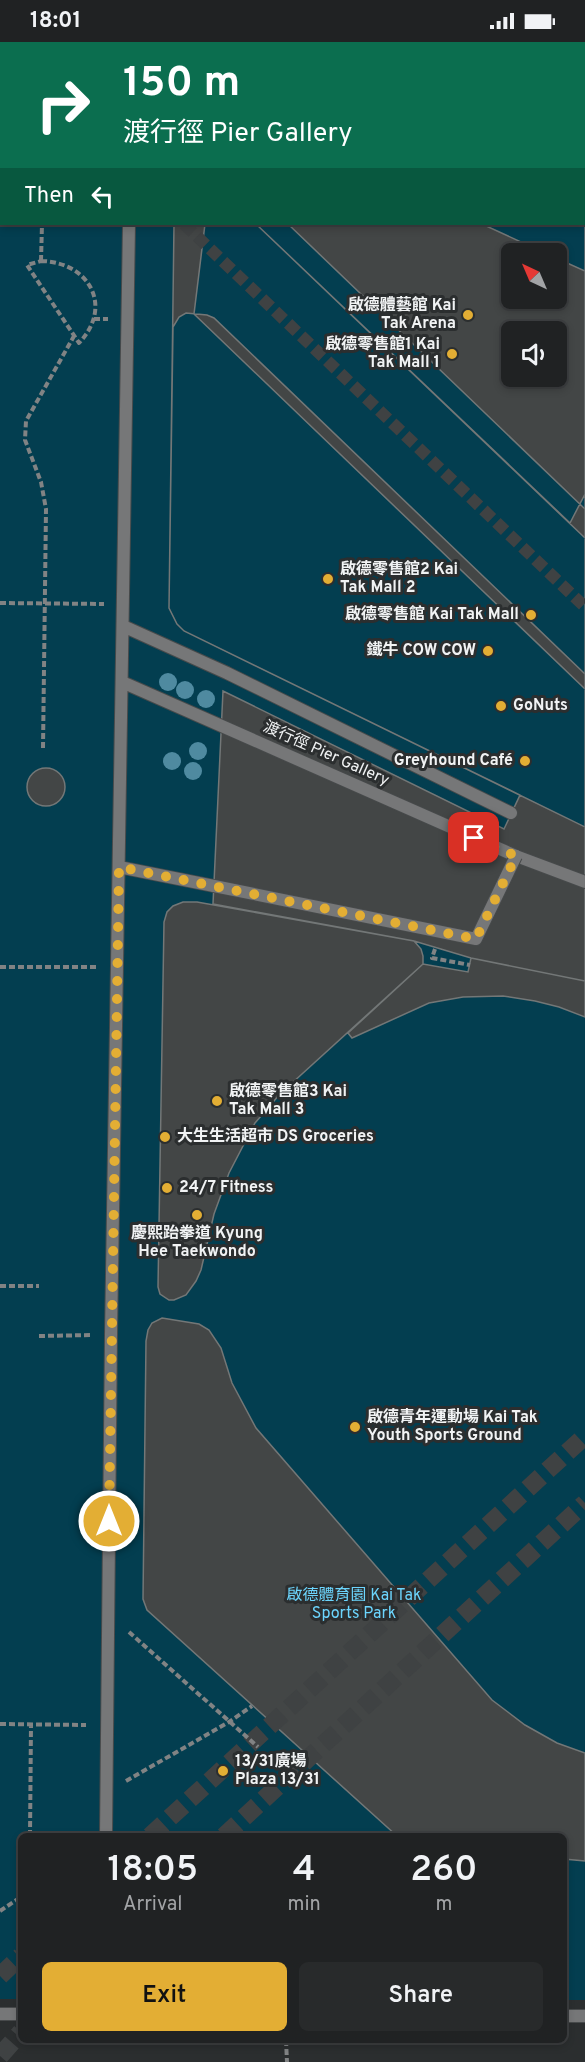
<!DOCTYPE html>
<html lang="en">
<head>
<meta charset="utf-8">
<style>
	:root { --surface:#202223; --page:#282a2b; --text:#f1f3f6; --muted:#a2a4a6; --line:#3d3f41; --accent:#e3ae34 }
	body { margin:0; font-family:Overpass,"Noto Sans TC",sans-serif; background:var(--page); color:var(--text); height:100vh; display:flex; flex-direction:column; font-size:22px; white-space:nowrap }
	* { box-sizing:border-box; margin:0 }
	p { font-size:20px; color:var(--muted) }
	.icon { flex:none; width:33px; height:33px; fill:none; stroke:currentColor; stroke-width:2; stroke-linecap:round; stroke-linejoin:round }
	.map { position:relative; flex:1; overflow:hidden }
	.panel { position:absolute; left:18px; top:1791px; width:549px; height:210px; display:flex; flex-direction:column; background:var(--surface); border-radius:9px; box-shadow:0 3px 9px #0003,0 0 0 2px var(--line) }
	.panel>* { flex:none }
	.banner { position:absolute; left:0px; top:0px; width:585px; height:183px; box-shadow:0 3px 9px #0003,0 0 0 2px var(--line); background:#0b6e4f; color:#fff; overflow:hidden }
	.needle { width:39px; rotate:316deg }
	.fabs { position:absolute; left:501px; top:201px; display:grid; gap:12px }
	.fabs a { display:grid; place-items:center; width:66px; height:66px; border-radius:9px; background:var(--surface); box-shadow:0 3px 9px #0003,0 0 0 2px var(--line); font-size:30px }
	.pin { position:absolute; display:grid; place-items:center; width:51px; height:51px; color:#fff; margin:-26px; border-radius:12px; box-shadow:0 3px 9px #0006 }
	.me { position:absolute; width:66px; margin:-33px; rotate:0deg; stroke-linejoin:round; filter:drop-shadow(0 0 4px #0008) }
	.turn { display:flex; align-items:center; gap:21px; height:126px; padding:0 24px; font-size:27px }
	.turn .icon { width:78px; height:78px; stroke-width:2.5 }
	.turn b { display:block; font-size:42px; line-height:51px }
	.then { display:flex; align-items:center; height:57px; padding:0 24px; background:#0003; gap:12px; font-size:22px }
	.eta { display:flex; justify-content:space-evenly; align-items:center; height:102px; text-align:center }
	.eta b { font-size:36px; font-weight:600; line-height:42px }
	.action { display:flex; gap:12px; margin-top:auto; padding:12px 24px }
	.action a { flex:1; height:69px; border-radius:9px; background:var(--accent); color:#111; font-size:24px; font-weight:600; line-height:69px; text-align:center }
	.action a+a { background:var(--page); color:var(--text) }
	.status { display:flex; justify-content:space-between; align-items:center; height:42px; padding:0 30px; background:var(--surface); direction:ltr }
	.status svg { height:16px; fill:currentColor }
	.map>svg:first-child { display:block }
</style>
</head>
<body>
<div class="status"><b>18:01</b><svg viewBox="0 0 49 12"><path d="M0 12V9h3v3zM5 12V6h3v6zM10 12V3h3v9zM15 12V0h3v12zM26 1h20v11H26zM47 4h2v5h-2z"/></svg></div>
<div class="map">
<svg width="585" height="2020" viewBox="0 0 585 2020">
	<rect width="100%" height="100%" fill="#2b2e2f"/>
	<path fill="#033e50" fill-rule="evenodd" d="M 0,0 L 585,0 L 585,1958 L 564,1958 L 564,1794 L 21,1794 L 21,1957 L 0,1957 ZM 2,2 L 584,2 L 584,182 L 2,182 ZM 512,212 L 556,212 L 556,256 L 512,256 ZM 512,290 L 556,290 L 556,334 L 512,334 Z"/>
	<path fill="#434646" stroke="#737777" stroke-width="1.5" fill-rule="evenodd" d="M 177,0 L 512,0 L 515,2 L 177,2 Z
		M 177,0 L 432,0 L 431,2 L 177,2 Z
		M 177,0 L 512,0 L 515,2 L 177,2 Z
		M 584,31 L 585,31 L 585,939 L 471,916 L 414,899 L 213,862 L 223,649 L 504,787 L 520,753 L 184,589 L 177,582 L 169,566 L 174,182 L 584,182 ZM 512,212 L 556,212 L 556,256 L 512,256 ZM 512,290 L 556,290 L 556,334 L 512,334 Z
		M 584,31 L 585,31 L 585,496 L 256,182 L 584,182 ZM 512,212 L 556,212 L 556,256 L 512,256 ZM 512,290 L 556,290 L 556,334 L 512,334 Z
		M 205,182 L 288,182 L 585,467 L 585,647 L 194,272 Z
		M 256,182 L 482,182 L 547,212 L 512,212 L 512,256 L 556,256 L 556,216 L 585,229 L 585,452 L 570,481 ZM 512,290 L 556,290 L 556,334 L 512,334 Z
		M 186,271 L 207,273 L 214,276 L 585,632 L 585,785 L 184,589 L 177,582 L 169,566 L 173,285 L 179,275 Z
		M27 745a19 19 0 1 1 38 0a19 19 0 1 1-38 0Z
		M 183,860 L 197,860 L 414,899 L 421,907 L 423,914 L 423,922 L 280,1052 L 255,1081 L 229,1131 L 214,1172 L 201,1228 L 196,1239 L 186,1253 L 174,1258 L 169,1258 L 160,1252 L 158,1245 L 164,880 L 167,870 L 173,864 Z
		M 471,916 L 585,939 L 585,975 L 559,965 L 535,959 L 503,954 L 463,955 L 429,961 L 352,996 L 348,991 L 423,922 L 468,930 Z
		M 162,1276 L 199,1282 L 209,1288 L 221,1306 L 232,1341 L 256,1386 L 492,1658 L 525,1683 L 557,1701 L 585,1711 L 585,1819 L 564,1817 L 564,1794 L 397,1794 L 147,1568 L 143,1557 L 146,1299 L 148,1288 L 152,1281 Z"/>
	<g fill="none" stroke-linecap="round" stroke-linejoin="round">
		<path stroke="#3f4243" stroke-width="12" stroke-dasharray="12 6" stroke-linecap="butt" d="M 184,182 L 585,565"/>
		<path stroke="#3f4243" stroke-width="18" stroke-dasharray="18 9" stroke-linecap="butt" d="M 150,1794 L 585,1394
			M 224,1794 L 585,1461
			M 0,1934 L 21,1914
			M 0,2014 L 21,1990"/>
		<g stroke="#474a4b" stroke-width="14">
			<path id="street" d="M 163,0 L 163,2
				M 554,0 L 558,2
				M 584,12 L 585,13
				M 123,584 L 227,631 L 511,771
				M 122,640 L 516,814 L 585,840
				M 119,825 L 214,844
				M 106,1794 L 111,1293 L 129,182
				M 0,1972 L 21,1972
				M 564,1974 L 585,1974"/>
		</g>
		<path stroke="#818384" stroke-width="4" stroke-dasharray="6 3" stroke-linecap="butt" d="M 119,2 L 119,0
			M 0,37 L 2,37
			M 0,178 L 2,178
			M 41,219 C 89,220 114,264 79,301 L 27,223 Z
			M 41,219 L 42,182
			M 94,277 L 108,277
			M 0,561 L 104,562
			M 43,706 L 46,467 L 41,440 L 25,398 L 26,379 L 74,294
			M 435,907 L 432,916 L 470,923
			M 0,925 L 98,925
			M 0,1244 L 39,1244
			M 39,1294 L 92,1293
			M 129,1590 L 258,1705
			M 0,1682 L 86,1683
			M 126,1739 L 229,1680 L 252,1664
			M 30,1794 L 31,1683
			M 0,1869 L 21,1855
			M 286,1998 L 287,2020"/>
		<use href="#street" stroke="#767778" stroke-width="12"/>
		<g stroke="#474a4b" stroke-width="14" stroke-linecap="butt">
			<path id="street-bridge" d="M 214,844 L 476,897 L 516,814"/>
		</g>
		<use href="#street-bridge" stroke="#767778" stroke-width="12"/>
	</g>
	<g fill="#4f8aa0">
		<circle cx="168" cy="640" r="9"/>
		<circle cx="185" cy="648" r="9"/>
		<circle cx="206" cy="657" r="9"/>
		<circle cx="198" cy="709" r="9"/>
		<circle cx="172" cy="719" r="9"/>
		<circle cx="193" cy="729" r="9"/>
	</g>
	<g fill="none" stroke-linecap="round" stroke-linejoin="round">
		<path stroke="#e3ae34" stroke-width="10" stroke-dasharray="0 18" d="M 109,1479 L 119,825 L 476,897 L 516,814 L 474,796"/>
	</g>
	<g fill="#e3ae34" stroke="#2b2e2f" stroke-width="2">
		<circle cx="468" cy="273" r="6"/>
		<circle cx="452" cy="312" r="6"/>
		<circle cx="328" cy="537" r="6"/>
		<circle cx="531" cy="573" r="6"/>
		<circle cx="488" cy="609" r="6"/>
		<circle cx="501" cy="664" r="6"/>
		<circle cx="525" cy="719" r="6"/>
		<circle cx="217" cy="1059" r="6"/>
		<circle cx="165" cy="1095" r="6"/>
		<circle cx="167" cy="1146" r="6"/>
		<circle cx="197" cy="1173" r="6"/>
		<circle cx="355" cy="1385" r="6"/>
		<circle cx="223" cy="1729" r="6"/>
	</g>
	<g text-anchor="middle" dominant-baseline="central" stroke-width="6" stroke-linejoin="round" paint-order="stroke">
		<g font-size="16" font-weight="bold" fill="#f1f3f4" stroke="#2b2e2f" text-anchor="start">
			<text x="456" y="264" text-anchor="end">啟德體藝館 Kai<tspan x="456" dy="18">Tak Arena</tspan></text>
			<text x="440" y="303" text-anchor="end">啟德零售館1 Kai<tspan x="440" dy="18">Tak Mall 1</tspan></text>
			<text x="340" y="528">啟德零售館2 Kai<tspan x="340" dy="18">Tak Mall 2</tspan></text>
			<text x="519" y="573" text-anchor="end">啟德零售館 Kai Tak Mall</text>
			<text x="476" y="609" text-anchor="end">鐵牛 COW COW</text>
			<text x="513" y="664">GoNuts</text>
			<text x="513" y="719" text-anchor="end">Greyhound Café</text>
			<text x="229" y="1050">啟德零售館3 Kai<tspan x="229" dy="18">Tak Mall 3</tspan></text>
			<text x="177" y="1095">大生生活超市 DS Groceries</text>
			<text x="179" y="1146">24/7 Fitness</text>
			<text x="197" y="1192" text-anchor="middle">慶熙跆拳道 Kyung<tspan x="197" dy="18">Hee Taekwondo</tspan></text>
			<text x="367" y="1376">啟德青年運動場 Kai Tak<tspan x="367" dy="18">Youth Sports Ground</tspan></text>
			<text x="235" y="1720">13/31廣場<tspan x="235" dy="18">Plaza 13/31</tspan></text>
		</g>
		<g font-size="16" fill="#f1f3f4" stroke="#2b2e2f">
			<text transform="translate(326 712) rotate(24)">渡行徑 Pier Gallery</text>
		</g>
		<g font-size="16" fill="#6cd5fd" stroke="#2b2e2f">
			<text x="354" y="1554">啟德體育園 Kai Tak<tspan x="354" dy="18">Sports Park</tspan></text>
		</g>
	</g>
</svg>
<div class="fabs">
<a><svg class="needle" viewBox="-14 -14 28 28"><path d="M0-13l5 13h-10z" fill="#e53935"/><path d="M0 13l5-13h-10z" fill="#a2a4a6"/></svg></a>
<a><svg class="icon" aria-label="sound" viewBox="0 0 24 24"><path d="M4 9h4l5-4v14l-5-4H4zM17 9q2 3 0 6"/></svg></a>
</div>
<div class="pin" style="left:474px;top:796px;background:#d93025"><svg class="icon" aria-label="arrive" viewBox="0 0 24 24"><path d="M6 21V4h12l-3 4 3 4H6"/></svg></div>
<svg class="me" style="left:109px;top:1479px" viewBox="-20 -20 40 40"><circle r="17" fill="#e3ae34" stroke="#fff" stroke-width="3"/><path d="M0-11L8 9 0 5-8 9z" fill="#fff"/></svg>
<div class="banner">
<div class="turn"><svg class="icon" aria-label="right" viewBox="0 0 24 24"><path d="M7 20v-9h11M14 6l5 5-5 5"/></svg><div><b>150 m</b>渡行徑 Pier Gallery</div></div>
<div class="then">Then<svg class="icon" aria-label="left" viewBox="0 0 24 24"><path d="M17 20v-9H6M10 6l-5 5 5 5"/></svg></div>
</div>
<section class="panel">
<div class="eta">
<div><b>18:05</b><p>Arrival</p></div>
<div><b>4</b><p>min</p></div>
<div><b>260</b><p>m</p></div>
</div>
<div class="action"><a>Exit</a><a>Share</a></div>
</section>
</div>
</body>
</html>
